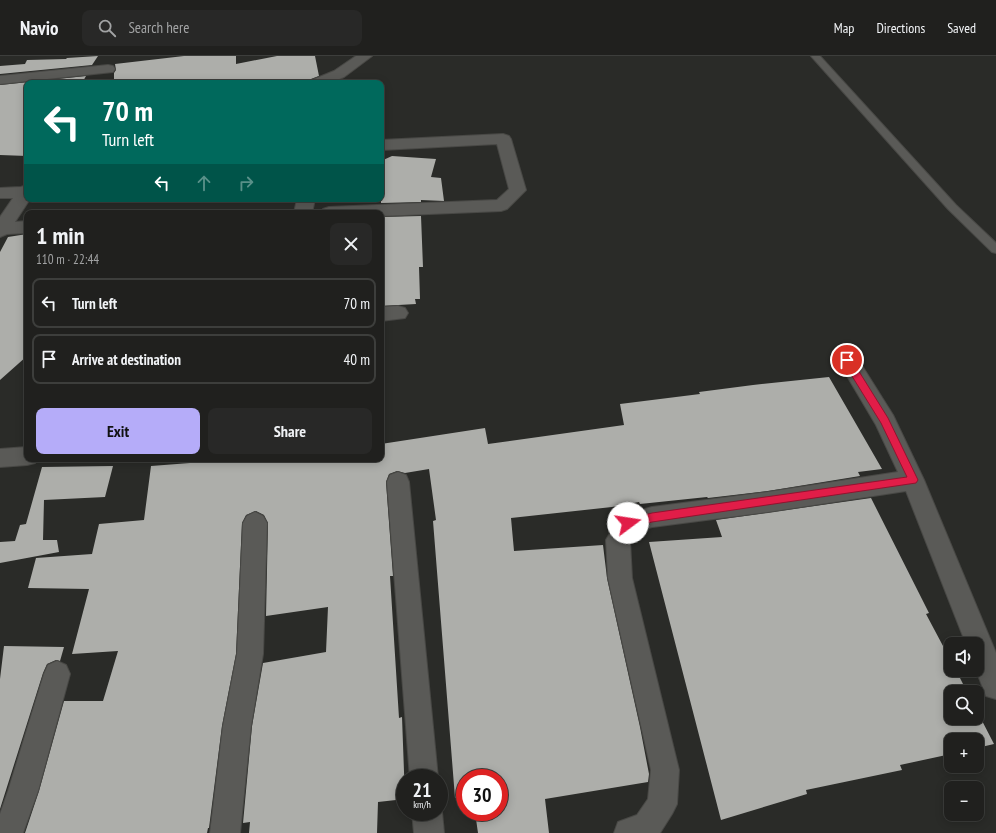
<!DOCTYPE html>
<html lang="en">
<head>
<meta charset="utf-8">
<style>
	:root { --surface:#20201e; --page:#282827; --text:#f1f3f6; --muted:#a2a3a4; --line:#3d3e3c; --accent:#b5acf9 }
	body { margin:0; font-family:"PT Sans Narrow",sans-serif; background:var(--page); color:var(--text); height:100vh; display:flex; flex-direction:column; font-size:15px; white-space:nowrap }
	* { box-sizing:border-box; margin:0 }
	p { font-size:13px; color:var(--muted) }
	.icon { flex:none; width:22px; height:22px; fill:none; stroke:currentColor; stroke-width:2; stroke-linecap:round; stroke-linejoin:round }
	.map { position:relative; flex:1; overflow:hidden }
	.sheet { position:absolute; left:24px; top:154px; width:360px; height:252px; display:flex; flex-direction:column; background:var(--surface); border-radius:8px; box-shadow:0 2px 10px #0003,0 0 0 1px var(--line) }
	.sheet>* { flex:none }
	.guide { position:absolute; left:24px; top:24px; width:360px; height:122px; border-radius:8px; box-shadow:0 2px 10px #0003,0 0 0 1px var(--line); background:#00695c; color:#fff; overflow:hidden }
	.tools { position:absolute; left:944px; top:581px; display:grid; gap:8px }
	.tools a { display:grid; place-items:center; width:40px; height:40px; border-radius:8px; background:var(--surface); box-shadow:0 2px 10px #0003,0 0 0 1px var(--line); font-size:20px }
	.speed { position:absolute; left:396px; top:713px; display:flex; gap:8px; font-size:20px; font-weight:700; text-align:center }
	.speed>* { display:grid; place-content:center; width:52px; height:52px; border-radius:50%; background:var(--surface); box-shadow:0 2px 10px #0003,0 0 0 1px var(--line); line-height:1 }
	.speed small { font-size:10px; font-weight:400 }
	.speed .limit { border:6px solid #d22; background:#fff; color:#111 }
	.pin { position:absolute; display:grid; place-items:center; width:34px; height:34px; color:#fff; margin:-17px; border:2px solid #fff; border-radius:50%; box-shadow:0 1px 4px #0007 }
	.me { position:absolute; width:44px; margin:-22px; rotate:76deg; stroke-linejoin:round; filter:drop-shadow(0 0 3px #0008) }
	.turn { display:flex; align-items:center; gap:14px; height:84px; padding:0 12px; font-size:18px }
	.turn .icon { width:52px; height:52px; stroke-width:2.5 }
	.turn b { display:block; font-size:28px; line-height:34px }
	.lanes { display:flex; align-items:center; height:38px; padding:0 12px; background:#0003; justify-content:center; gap:20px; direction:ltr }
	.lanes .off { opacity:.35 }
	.round { display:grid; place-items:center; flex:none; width:42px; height:42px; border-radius:8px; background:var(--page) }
	.head { display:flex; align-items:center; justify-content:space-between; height:68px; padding:0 12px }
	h1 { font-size:24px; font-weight:700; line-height:30px }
	.primary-button { display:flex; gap:8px; margin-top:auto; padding:8px 12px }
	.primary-button a { flex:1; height:46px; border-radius:8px; background:var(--accent); color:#111; font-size:16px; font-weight:700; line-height:46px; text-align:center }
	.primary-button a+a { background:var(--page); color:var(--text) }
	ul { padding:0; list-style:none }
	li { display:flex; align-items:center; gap:12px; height:50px; margin:0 8px 6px; padding:0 4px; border:2px solid var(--line); border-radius:8px }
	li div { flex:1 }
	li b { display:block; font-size:15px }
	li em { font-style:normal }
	header { display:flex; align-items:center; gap:24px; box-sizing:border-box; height:56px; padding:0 20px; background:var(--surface); border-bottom:1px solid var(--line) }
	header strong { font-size:19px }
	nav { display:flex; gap:22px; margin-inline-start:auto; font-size:14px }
	.search { width:280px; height:36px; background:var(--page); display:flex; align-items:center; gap:10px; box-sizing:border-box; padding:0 14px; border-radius:8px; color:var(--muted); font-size:15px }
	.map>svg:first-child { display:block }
</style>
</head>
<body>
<header>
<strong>Navio</strong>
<div class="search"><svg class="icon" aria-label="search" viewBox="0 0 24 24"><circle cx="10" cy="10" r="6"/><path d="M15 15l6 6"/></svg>Search here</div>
<nav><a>Map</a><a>Directions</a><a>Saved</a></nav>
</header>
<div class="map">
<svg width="996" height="777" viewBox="0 0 996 777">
	<rect width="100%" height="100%" fill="#2a2b28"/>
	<path fill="#adaeaa" d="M 98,0 L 92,9 L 0,18 L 0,10 L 25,8 L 27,4 L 66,3 L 67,2 Z
		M 184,0 L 236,0 L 236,8 L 277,0 L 315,0 L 319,20 L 311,23 L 309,26 L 301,27 L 278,27 L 278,23 L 259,27 L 114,27 L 114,17 L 116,14 L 115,8 Z
		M 86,20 L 82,27 L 27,27 L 27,100 L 0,99 L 0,29 Z
		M 392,100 L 436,103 L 431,121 L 441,122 L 444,145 L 421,144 L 421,146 L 381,147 L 381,105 Z
		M 421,160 L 423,211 L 419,211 L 420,243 L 415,243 L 416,248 L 381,250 L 381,161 Z
		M 27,178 L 27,300 L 0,324 L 0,196 L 8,181 Z
		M 829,321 L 882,413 L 858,416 L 860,420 L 768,435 L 708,442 L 707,441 L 640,448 L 639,446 L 612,451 L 511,462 L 514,495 L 603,489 L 607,522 L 640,671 L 649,718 L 648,726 L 545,743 L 549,777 L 478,777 L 475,756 L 499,756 L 499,722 L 465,722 L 465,740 L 455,742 L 433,465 L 436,464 L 429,413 L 405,417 L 397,415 L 389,418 L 386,426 L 393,520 L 390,520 L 399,662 L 402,661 L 405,743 L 378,746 L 377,777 L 249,777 L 250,766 L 243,767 L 252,670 L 263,607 L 326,596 L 328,551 L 266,560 L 268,467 L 264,459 L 256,455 L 246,459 L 242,467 L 236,598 L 222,670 L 209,772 L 208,772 L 207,777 L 25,777 L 39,735 L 64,645 L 103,645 L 118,595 L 72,598 L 89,533 L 28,532 L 36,502 L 92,498 L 99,468 L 144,464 L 151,410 L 216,405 L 216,403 L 381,403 L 381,388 L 485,372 L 488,388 L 624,369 L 620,348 L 700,338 L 699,336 L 753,329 Z
		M 113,410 L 105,441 L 44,444 L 43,484 L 57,484 L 59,496 L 0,507 L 0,486 L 15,485 L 20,469 L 26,468 L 42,411 Z
		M 871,442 L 929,557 L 926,558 L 951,605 L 951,614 L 956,614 L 967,636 L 951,636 L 951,662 L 977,662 L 977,655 L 994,688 L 977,692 L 977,684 L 951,684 L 951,698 L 900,709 L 902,714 L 806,734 L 807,738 L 721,764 L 649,486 L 722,481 L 716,464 Z
		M 4,590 L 64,591 L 60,605 L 56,604 L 47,608 L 43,617 L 0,753 L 0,623 Z"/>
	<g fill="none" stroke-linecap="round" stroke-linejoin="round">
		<g stroke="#484845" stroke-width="2">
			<path id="service" d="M 811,0 L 820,0 L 956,149 L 996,187 L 996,197 L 992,196 L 948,153 Z"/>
		</g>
		<g stroke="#484845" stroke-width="2">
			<path id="minor" d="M 356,0 L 372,0 L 344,21 L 330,27 L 310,27 L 312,24 L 334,15 Z
				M 108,9 L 113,10 L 115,13 L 113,16 L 0,28 L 0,20 Z
				M 503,78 L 509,80 L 511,83 L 526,134 L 507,153 L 501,155 L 381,160 L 381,157 L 320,157 L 323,153 L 329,151 L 497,144 L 509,133 L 497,88 L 381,94 L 381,84 Z
				M 27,129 L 27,143 L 30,143 L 15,166 L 27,165 L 27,177 L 7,178 L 0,181 L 0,161 L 13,142 L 0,142 L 0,132 L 21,131 Z
				M 297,143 L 315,143 L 312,157 L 294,157 Z
				M 398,250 L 405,252 L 408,257 L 405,262 L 381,265 L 381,251 Z
				M 847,295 L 854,297 L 893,359 L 924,424 L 996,597 L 996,643 L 986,640 L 976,614 L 977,588 L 966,588 L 906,435 L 768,456 L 652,471 L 636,476 L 630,485 L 632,522 L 679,714 L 677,748 L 672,758 L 660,777 L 614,777 L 618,766 L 637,759 L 648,743 L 651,714 L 608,522 L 606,484 L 620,460 L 652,451 L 768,436 L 898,416 L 876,369 L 837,303 L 840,297 Z
				M 27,391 L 27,403 L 37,403 L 35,407 L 27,409 L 0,411 L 0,393 Z
				M 398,416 L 406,419 L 409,426 L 438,722 L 410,722 L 387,426 L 390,419 Z
				M 255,456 L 263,460 L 267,467 L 263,598 L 251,670 L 240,777 L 210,777 L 223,670 L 237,598 L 243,467 L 247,460 Z
				M 57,605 L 66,609 L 70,618 L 38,735 L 23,777 L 0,777 L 0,758 L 8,735 L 44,618 L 48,609 Z
				M 439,749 L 442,756 L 444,777 L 414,777 L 412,756 L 439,756 Z"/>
		</g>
		<use href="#service" fill="#5a5a57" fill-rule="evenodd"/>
		<use href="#minor" fill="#5a5a57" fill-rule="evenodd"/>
	</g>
	<path fill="#e11d48" stroke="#92132f" d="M 847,300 L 850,301 L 888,362 L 918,424 L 916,427 L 652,466 L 628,472 L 624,470 L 623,467 L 624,464 L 652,457 L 907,421 L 881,367 L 842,304 Z"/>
</svg>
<div class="tools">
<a><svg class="icon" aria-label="sound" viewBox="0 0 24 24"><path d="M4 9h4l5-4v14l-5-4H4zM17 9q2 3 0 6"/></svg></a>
<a><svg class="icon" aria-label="search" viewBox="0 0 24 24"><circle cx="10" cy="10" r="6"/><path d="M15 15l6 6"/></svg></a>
<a>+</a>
<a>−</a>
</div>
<div class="speed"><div>21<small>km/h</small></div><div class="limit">30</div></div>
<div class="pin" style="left:847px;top:304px;background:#d93025"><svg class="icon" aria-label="arrive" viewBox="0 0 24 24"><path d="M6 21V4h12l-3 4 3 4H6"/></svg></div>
<svg class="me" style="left:628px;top:467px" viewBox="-20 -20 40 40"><circle r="19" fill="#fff"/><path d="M0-13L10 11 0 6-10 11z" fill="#e11d48"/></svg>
<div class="guide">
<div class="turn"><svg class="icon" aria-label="left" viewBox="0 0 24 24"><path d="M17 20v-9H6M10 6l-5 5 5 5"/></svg><div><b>70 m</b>Turn left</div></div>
<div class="lanes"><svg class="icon" aria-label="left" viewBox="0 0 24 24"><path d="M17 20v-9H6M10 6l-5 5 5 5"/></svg><svg class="icon off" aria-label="ahead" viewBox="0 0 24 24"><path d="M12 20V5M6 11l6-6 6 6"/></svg><svg class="icon off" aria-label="right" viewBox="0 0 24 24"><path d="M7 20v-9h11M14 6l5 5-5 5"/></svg></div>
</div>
<section class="sheet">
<div class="head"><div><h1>1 min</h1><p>110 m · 22:44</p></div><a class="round"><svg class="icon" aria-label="close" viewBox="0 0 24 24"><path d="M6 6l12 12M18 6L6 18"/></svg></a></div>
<ul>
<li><svg class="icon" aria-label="left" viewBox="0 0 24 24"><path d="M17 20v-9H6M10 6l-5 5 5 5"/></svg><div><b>Turn left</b></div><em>70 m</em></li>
<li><svg class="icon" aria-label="arrive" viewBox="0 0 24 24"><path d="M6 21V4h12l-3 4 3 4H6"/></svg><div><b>Arrive at destination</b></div><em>40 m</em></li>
</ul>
<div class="primary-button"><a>Exit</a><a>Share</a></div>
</section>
</div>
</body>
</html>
